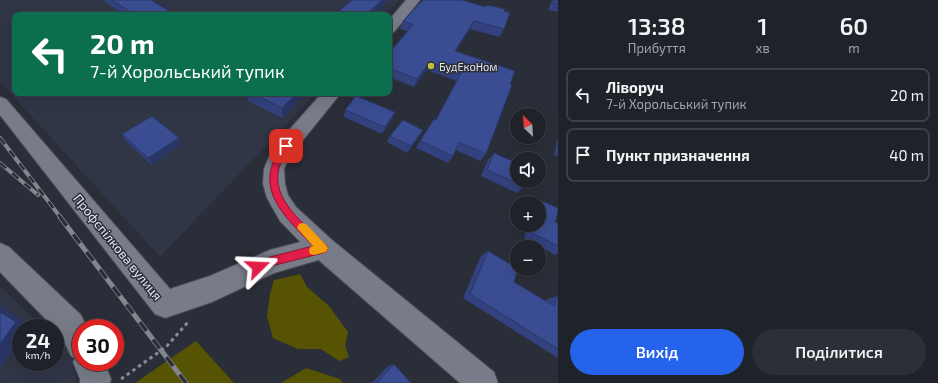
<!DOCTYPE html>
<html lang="uk">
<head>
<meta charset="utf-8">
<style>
	:root { --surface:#20222a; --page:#2d2f36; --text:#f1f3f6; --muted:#a2a4a8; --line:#3d3f47; --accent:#2563eb }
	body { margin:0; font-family:"Exo 2",sans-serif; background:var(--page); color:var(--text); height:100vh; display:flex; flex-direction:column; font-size:15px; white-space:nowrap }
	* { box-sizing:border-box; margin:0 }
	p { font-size:13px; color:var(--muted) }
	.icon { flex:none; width:22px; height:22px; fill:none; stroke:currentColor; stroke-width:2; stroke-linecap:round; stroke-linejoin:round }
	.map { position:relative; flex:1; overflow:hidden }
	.details { display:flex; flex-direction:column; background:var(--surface); width:380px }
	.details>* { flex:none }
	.guide { position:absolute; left:12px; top:12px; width:380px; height:84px; border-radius:8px; box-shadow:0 4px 16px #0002,0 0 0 1px var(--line); background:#0b6e4f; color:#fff; overflow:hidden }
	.needle { width:26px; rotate:335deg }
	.controls { position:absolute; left:510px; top:108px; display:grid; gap:8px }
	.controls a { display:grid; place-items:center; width:36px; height:36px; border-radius:50%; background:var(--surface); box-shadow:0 4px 16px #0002,0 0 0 1px var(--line); font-size:20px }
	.speed { position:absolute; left:12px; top:319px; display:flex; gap:8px; font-size:20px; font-weight:700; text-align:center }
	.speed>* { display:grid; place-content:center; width:52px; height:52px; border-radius:50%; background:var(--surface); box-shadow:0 4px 16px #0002,0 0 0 1px var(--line); line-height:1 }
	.speed small { font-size:10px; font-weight:400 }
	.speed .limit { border:6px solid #d22; background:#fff; color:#111 }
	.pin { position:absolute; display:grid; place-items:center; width:34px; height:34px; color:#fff; margin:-17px; border-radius:8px; box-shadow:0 2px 6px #0006 }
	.me { position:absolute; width:44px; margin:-22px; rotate:69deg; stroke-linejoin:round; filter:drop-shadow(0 0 3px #0008) }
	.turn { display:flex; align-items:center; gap:14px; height:84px; padding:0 12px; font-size:18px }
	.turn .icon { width:52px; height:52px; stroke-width:2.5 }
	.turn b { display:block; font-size:28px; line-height:34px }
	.eta { display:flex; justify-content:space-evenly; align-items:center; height:68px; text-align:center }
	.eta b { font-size:24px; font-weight:600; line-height:28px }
	.primary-button { display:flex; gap:8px; margin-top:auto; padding:8px 12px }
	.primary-button a { flex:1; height:46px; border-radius:24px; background:var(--accent); color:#fff; font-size:16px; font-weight:600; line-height:46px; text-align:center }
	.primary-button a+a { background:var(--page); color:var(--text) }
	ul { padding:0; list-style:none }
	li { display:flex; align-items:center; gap:12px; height:54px; margin:0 8px 6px; padding:0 4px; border:2px solid var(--line); border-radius:8px }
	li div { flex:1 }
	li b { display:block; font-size:15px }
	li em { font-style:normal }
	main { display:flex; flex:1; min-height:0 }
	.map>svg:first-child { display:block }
</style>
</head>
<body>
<main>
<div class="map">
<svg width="558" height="383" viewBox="0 0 558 383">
	<rect width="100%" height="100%" fill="#2a2e38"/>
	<path fill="#303646" d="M 0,0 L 399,0 L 385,15 L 15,15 L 15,93 L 316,93 L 160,257 L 0,82 Z
		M 0,287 L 44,328 L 21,328 L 21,362 L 55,362 L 55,338 L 70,352 L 77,383 L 0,383 Z"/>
	<path fill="#565302" d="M 300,274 L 307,287 L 329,306 L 348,332 L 345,346 L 349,357 L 339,361 L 321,349 L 298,349 L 273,338 L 267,316 L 270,294 L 274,280 Z
		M 196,341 L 234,383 L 135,383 Z
		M 306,368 L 340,379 L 343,383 L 281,383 Z"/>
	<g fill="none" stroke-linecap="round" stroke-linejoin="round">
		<g stroke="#4a4d55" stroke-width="2">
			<path id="minor" d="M 0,97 L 6,99 L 170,289 L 210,276 L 270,250 L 323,236 L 332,240 L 335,248 L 332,256 L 274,273 L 212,302 L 165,318 L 155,314 L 0,115 Z
				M 0,243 L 9,247 L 81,315 L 87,328 L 81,328 L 81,362 L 104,362 L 111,379 L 110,383 L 80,383 L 80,379 L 73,362 L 75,358 L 71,356 L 61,335 L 0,272 Z"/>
		</g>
		<g stroke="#4a4d55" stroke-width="2">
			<path id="tertiary" d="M 406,0 L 420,0 L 394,32 L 389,33 L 389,20 Z
				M 322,93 L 341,93 L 290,156 L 284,169 L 285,184 L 288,195 L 296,207 L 332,240 L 494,372 L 498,383 L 460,383 L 314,256 L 280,221 L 267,198 L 263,184 L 264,169 L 271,152 L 274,147 Z"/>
		</g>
		<path stroke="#888b94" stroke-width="3" stroke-dasharray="3.5 3.5" stroke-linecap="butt" d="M 121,379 L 166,347 L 188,322"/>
		<use href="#minor" fill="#787c88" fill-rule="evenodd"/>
		<use href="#tertiary" fill="#787c88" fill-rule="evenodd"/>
		<g stroke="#83868e" stroke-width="4">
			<path id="rail-far1" d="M 0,138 L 61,218
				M 0,163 L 38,195"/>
		</g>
		<g stroke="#83868e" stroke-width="5">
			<path id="rail" d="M 60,217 L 186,383"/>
		</g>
		<use href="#rail-far1" stroke="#2a2e38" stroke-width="2.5" stroke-dasharray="8" stroke-linecap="butt"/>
		<use href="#rail" stroke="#2a2e38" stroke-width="3.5" stroke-dasharray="11" stroke-linecap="butt"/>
	</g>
	<path fill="#33427e" d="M 103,0 L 151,0 L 174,15 L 124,15 Z
		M 552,0 L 558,0 L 558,12 L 548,10 Z
		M 486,7 L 504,11 L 504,29 L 499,37 L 470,29 L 455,52 L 510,84 L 486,154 L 480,161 L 456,150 L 453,156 L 448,163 L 416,148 L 420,141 L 436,120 L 457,81 L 427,70 L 414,87 L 389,77 L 389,53 L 407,31 L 400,29 L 403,21 Z
		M 247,93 L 305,93 L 305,94 L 282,118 L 248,101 Z
		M 345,110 L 392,119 L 382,134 L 344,117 Z
		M 423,130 L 419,137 L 407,153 L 387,142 L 390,136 Z
		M 122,134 L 179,138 L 181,144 L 152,165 L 126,141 Z
		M 558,137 L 558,156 L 554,155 Z
		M 494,153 L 524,186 L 517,193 L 481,176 L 488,160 Z
		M 542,201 L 555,222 L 558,223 L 558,253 L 555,255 L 524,238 L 528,225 L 539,225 L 539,203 Z
		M 488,251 L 514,282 L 546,301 L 547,299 L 557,296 L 558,296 L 558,358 L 463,298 L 481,256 Z
		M 394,364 L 411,383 L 372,383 L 388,366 Z"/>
	<path fill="#293666" d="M 382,0 L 389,0 L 374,15 L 366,15 Z
		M 474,21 L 470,29 L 451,59 L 455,51 Z
		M 430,62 L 427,70 L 414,87 L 417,79 Z
		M 297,93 L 305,93 L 305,94 L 282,118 L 282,108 Z
		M 395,112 L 392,119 L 382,134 L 385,127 Z
		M 423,130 L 419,137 L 407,153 L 411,146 Z
		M 179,138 L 181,144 L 152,165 L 148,158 Z
		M 0,306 L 30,326 L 28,328 L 21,328 L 21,339 L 0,368 Z"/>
	<path fill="#3b4d92" stroke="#293666" d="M 112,0 L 151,0 L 174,14 L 173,15 L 135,15 Z
		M 352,0 L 382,0 L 366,15 L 334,15 Z
		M 423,0 L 462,0 L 486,7 L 487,5 L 505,9 L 504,11 L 510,13 L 504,29 L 474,21 L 455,51 L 515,71 L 510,84 L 512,85 L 486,154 L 459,142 L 453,156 L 420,141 L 434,119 L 436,120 L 461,73 L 430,62 L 417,79 L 389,68 L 389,53 L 413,25 L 403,21 Z
		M 554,0 L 558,0 L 558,4 L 553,3 Z
		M 251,93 L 297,93 L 282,108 Z
		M 356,96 L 395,112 L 385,127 L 345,110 Z
		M 152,116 L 179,138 L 148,158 L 122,134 Z
		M 403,120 L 423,130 L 411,146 L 390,136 Z
		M 494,153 L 517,163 L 517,181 L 526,181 L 524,186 L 487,170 Z
		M 542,201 L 558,208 L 558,212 L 555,222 L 558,223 L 558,246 L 532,233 L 535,225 L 539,225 L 539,211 Z
		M 488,251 L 517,268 L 517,269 L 518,269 L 514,282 L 554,306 L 557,296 L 558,296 L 558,349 L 470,294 Z
		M 0,312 L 16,322 L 0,344 Z
		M 394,364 L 411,383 L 377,383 Z"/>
	<path fill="#e11d48" stroke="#92132f" d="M 286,143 L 290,146 C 286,153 281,160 279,168 C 270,200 307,226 326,245 L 328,248 L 326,252 L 323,253 L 271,266 L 258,272 L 254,271 L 253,267 L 254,264 L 270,257 L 313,246 C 291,222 258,196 274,160 C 277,154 279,145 286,143 Z"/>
	<path fill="#f59e0b" d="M 302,223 L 306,224 L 326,245 L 328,248 L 326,252 L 314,255 L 310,254 L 309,251 L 310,247 L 313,246 L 297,228 L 299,224 Z"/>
	<circle fill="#c2bd3f" stroke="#2a2e38" stroke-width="1.5" cx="431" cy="66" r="4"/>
	<g text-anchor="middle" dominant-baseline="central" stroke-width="3" stroke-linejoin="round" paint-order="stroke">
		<g font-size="11" fill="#e6e8ef" stroke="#2a2e38" text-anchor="start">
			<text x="439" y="66">БудЕкоНом</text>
		</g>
		<g font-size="13" fill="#e6e8ef" stroke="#2a2e38">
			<text transform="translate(118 247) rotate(51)">Профспілкова вулиця</text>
		</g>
	</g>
</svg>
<div class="controls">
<a><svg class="needle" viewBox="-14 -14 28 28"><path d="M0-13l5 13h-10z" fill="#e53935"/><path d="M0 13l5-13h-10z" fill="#a2a4a8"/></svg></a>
<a><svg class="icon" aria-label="sound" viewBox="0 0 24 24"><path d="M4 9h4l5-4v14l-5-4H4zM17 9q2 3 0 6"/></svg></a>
<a>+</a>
<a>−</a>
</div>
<div class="speed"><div>24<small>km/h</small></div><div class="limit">30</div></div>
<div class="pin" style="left:286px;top:146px;background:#d93025"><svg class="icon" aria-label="arrive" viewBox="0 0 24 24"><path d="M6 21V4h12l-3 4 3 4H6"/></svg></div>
<svg class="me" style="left:258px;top:267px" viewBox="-20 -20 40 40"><path d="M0-17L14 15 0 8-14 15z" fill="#e11d48" stroke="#fff" stroke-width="4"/></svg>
<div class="guide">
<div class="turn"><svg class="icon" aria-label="left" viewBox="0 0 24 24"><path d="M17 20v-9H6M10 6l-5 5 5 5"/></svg><div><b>20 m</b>7-й Хорольський тупик</div></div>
</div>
</div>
<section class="details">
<div class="eta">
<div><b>13:38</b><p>Прибуття</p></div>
<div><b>1</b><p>хв</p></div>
<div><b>60</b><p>m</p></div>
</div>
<ul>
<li><svg class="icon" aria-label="left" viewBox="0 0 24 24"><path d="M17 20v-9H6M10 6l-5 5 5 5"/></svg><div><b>Ліворуч</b><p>7-й Хорольський тупик</p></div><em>20 m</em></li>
<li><svg class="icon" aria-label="arrive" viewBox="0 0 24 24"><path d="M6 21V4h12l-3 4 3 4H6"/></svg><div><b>Пункт призначення</b></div><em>40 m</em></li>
</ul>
<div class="primary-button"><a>Вихід</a><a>Поділитися</a></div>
</section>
</main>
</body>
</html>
